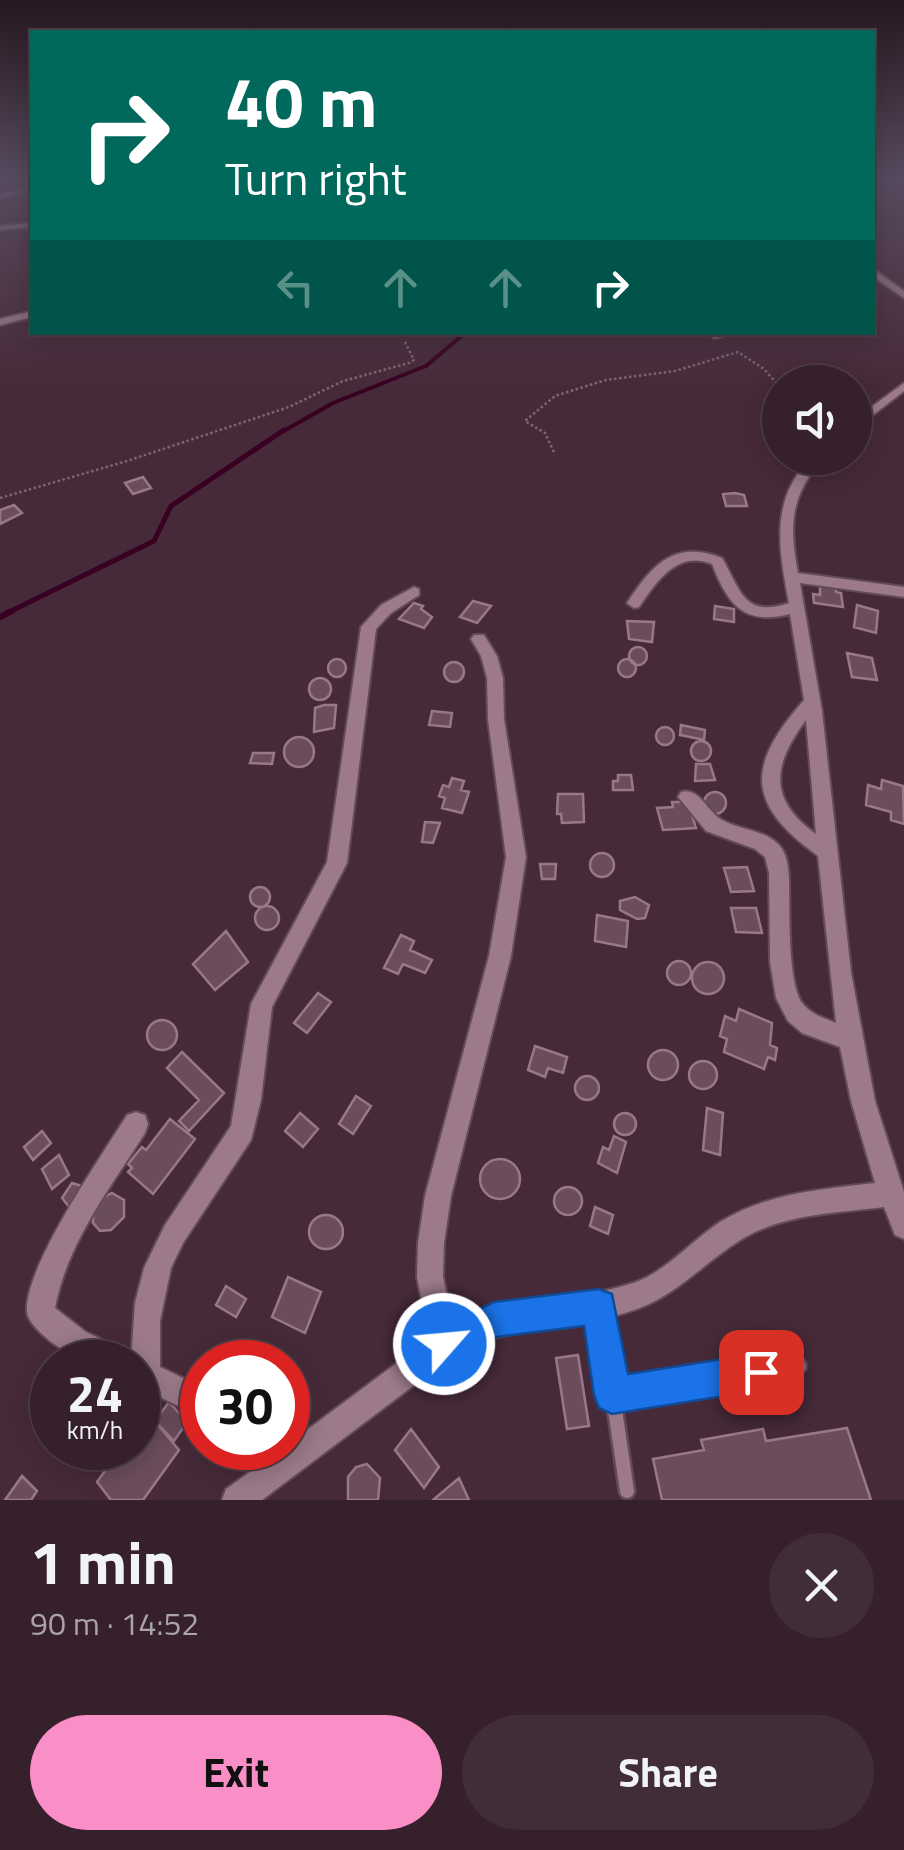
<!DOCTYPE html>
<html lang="en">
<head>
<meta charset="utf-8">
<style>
	:root { --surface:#35202b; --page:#402d37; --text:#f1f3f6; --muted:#aaa3a9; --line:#4f3e47; --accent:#fa8fc8 }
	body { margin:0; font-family:"Titillium Web",sans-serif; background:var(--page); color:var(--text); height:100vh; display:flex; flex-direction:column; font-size:38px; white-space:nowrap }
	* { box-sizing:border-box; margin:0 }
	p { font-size:32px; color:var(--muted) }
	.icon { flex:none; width:55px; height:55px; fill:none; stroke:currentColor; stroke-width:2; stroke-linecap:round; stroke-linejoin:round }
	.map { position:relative; height:1500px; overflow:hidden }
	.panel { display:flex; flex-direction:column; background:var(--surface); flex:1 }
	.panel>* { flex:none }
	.guide { position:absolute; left:30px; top:30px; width:845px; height:305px; border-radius:0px; box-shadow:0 5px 25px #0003,0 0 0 2px var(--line); background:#00695c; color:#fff; overflow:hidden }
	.fabs { position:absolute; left:762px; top:365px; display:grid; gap:20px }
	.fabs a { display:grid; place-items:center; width:110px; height:110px; border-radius:50%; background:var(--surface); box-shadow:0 5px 25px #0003,0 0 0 2px var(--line); font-size:50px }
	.speed { position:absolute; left:30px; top:1340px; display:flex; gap:20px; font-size:50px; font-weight:700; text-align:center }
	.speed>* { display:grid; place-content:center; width:130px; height:130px; border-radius:50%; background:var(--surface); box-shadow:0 5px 25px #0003,0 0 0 2px var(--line); line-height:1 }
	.speed small { font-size:25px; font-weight:400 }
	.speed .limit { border:15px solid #d22; background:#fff; color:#111 }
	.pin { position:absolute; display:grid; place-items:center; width:85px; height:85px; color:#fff; margin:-42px; border-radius:20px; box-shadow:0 5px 15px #0006 }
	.me { position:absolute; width:110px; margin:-55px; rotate:63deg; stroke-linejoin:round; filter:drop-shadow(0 0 8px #0008) }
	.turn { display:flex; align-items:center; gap:35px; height:210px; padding:0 30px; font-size:45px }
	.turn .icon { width:130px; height:130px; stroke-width:2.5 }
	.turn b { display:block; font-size:70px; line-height:85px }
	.lanes { display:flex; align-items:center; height:95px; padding:0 30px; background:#0003; justify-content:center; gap:50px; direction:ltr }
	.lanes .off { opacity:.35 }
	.round { display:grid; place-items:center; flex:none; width:105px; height:105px; border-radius:52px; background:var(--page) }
	.overview { display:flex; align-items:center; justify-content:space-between; height:170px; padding:0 30px }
	h1 { font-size:60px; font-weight:700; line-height:75px }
	.cta { display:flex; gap:20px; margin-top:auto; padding:20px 30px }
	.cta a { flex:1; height:115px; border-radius:60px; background:var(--accent); color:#111; font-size:40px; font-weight:700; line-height:115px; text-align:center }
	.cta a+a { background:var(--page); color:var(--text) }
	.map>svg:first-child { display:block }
</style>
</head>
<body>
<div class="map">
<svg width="904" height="1500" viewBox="0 0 904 1500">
	<rect width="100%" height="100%" fill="#472a39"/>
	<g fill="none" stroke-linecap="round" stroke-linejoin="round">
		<path stroke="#380023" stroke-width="4" d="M 280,433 L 333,403 L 426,366 L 466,332"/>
		<path stroke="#380023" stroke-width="5" d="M 7,613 L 154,541 L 171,506 L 284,430"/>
		<path stroke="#380023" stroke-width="6" d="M 0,617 L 12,611"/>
	</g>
	<path fill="#6b4c5c" stroke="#978" stroke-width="2.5" d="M 143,477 L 151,488 L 133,494 L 125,483 Z
		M 735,493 L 744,495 L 747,506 L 726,506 L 723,494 Z
		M 14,505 L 22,513 L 0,524 L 0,510 Z
		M 820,585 L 835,587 L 836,592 L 841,593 L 843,607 L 814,603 L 813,594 L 820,595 Z
		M 473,601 L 491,606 L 477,623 L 460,617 Z
		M 414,603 L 423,606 L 421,609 L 432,617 L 424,628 L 399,619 Z
		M 857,605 L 878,611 L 876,633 L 854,627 Z
		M 715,606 L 734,609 L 734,622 L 714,619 Z
		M 627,621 L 654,622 L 652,642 L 629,639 Z
		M629 656a9 9 0 1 1 18 0a9 9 0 1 1-18 0Z
		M 847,653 L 872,658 L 877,680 L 852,677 Z
		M328 668a9 9 0 1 1 18 0a9 9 0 1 1-18 0Z
		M618 668a9 9 0 1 1 18 0a9 9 0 1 1-18 0Z
		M444 672a10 10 0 1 1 20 0a10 10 0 1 1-20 0Z
		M309 689a11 11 0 1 1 22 0a11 11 0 1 1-22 0Z
		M 324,705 L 336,705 L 334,728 L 314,732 L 315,708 Z
		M 432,711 L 452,713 L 450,727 L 429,725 Z
		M 681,725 L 705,730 L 704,740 L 680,735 Z
		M656 736a9 9 0 1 1 18 0a9 9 0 1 1-18 0Z
		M284 752a15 15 0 1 1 30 0a15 15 0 1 1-30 0Z
		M691 751a10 10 0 1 1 20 0a10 10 0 1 1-20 0Z
		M 253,753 L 274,753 L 272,764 L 250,763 Z
		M 696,764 L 710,764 L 715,780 L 695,781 Z
		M 618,775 L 631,775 L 633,790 L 613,790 L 613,781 L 618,781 Z
		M 452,778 L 464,781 L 461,790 L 469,792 L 462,813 L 442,808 L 445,798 L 439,796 L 443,785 L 449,787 Z
		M 882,780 L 903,786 L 904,824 L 891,820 L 891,812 L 866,805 L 868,785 L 881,789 Z
		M704 803a11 11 0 1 1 22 0a11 11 0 1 1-22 0Z
		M 558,794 L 583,794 L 584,822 L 562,823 L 561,814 L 557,814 Z
		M 672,802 L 685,802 L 689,806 L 696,828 L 663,830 L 657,808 L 673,807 Z
		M 425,822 L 440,823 L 433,843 L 422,842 Z
		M590 865a12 12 0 1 1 24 0a12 12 0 1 1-24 0Z
		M 540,864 L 556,864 L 555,879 L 542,879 Z
		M 747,867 L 754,891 L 731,892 L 724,868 Z
		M250 897a10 10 0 1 1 20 0a10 10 0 1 1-20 0Z
		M 635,897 L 649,905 L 645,918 L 637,919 L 620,910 L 620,901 Z
		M255 918a12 12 0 1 1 24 0a12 12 0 1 1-24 0Z
		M 731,908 L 756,908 L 762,933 L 736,932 Z
		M 597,915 L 628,921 L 626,947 L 595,941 Z
		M 226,931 L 248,962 L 215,990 L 193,964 Z
		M 401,935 L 414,941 L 410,950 L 432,960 L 425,973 L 403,964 L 398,974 L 384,968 Z
		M667 973a12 12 0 1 1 24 0a12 12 0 1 1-24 0Z
		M692 978a16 16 0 1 1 32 0a16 16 0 1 1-32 0Z
		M 318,993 L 331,1002 L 307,1033 L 294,1023 Z
		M 739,1009 L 772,1023 L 770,1045 L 777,1048 L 775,1060 L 768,1057 L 764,1069 L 724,1052 L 727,1039 L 720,1036 L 725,1016 L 736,1021 Z
		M147 1035a15 15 0 1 1 30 0a15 15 0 1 1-30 0Z
		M 535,1046 L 567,1057 L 563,1073 L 548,1068 L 545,1077 L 528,1070 Z
		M648 1065a15 15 0 1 1 30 0a15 15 0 1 1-30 0Z
		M 182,1052 L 224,1093 L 189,1131 L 179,1121 L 199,1100 L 167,1068 Z
		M689 1075a14 14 0 1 1 28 0a14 14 0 1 1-28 0Z
		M575 1088a12 12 0 1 1 24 0a12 12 0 1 1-24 0Z
		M 356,1096 L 371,1106 L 353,1134 L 339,1124 Z
		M 707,1108 L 723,1113 L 720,1155 L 703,1150 Z
		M 300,1113 L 318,1129 L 303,1147 L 285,1131 Z
		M614 1124a11 11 0 1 1 22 0a11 11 0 1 1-22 0Z
		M 170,1119 L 195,1139 L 153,1194 L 128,1172 L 132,1168 L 128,1164 L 142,1147 L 146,1150 Z
		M 42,1131 L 51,1143 L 33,1160 L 24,1147 Z
		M 614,1136 L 626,1142 L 617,1173 L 598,1163 L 603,1147 L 609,1150 Z
		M 59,1155 L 69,1175 L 52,1189 L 42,1169 Z
		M480 1179a20 20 0 1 1 40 0a20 20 0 1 1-40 0Z
		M 72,1183 L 85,1187 L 70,1208 L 62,1198 Z
		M554 1201a14 14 0 1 1 28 0a14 14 0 1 1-28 0Z
		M 112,1193 L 124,1200 L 124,1217 L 111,1230 L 100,1231 L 93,1223 L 93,1211 L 100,1199 Z
		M 595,1207 L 613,1215 L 608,1234 L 590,1226 Z
		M309 1232a17 17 0 1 1 34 0a17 17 0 1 1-34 0Z
		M 288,1277 L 321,1292 L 305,1333 L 272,1317 Z
		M 226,1286 L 246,1299 L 236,1317 L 216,1305 Z
		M 578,1355 L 589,1426 L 567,1429 L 556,1358 Z
		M 169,1402 L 187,1422 L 174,1441 L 155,1421 Z
		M 148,1413 L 179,1450 L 143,1500 L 111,1500 L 97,1482 L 110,1464 L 103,1454 L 108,1448 L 138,1448 L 138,1427 Z
		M 847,1428 L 871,1500 L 662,1500 L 653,1459 L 704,1450 L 701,1440 L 763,1429 L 766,1441 Z
		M 411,1429 L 439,1467 L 424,1488 L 395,1450 Z
		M 367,1464 L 380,1478 L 378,1500 L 348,1500 L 348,1477 L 356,1467 Z
		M 22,1476 L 37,1491 L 31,1500 L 5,1500 Z
		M 459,1478 L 469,1500 L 433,1500 Z"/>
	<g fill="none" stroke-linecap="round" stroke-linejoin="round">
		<g stroke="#624a56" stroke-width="19">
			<path id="service" d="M 600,1309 L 627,1491
				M 612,1395 L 799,1366"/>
		</g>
		<g stroke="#624a56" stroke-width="4">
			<path id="minor" d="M 32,187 L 32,191 L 0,198 L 0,194 Z
				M 32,223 L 32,227 L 0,230 L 0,226 Z
				M 872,268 L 904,291 L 904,298 L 872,276 Z
				M 32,311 L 32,317 L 0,325 L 0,319 Z
				M 712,332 L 722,332 L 723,336 L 714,338 Z
				M 904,383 L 904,391 L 855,429 L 855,419 Z
				M 811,458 L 823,458 C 790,497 789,524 798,573 L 904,587 L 904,597 L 800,583 L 822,711 L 851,972 L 875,1101 L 904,1192 L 904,1239 L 895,1235 L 884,1207 C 837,1213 783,1214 742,1239 C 706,1261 680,1292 640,1308 C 584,1329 522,1326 466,1346 L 262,1500 L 222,1500 L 226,1489 L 283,1448 L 288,1448 L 288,1444 L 429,1339 L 417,1277 L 418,1243 L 425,1196 L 489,956 L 506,857 L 488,719 L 487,678 L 481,656 L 471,639 L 474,635 L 484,635 L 497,656 L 503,678 L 504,719 L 526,857 L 511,956 L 451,1196 L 444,1243 L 443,1277 L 453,1323 C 511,1300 574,1302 633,1283 C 666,1272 691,1241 720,1222 C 767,1193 822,1189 875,1183 L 851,1101 L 840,1047 L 802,1033 L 788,1021 L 776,998 L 770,962 L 769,873 L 765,857 L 755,849 L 706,831 L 678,797 L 681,792 C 700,787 707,812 722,820 C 740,830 765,830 779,845 C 787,853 789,870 789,882 C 790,909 787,984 803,1004 C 812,1015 824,1018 836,1023 L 818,856 C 746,804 746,766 804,700 L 790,614 C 743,626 728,604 712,564 C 677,550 657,581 639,607 L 634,608 L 627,603 C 652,565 674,539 722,558 C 740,588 743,619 789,603 C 779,550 769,500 811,458 ZM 806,720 L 816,834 C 767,799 773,764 806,720 Z
				M 414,587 L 419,589 L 419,595 L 391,613 L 376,629 L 347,863 L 272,1007 L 261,1100 L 251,1140 L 183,1243 L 171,1268 L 160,1321 L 160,1367 L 202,1387 L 202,1417 L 138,1387 L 138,1362 C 121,1362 99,1366 84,1361 C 69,1356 29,1330 27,1312 C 23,1269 103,1154 127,1115 L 136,1112 L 145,1115 L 148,1124 L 145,1133 C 111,1187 67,1243 55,1308 L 86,1332 L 128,1352 L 131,1360 L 135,1303 L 144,1268 L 165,1225 L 231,1126 L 251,1004 L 327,862 L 361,627 L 381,605 Z"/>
		</g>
		<path stroke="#7f6572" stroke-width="2.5" stroke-dasharray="2.5 2.5" stroke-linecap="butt" d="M 554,452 L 545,433 L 525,421 L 555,396 L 606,380 L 675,371 L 738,352 L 764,369 L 780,387
			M 0,498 L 127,461 L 289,407 L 343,381 L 409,363 L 414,360 L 404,340"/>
		<use href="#service" stroke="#9c7a8a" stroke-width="14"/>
		<use href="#minor" fill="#9c7a8a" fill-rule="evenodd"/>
	</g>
	<linearGradient id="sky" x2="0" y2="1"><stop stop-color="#27171f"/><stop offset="0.46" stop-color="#584a5f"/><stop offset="1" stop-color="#584a5f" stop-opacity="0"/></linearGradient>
	<rect width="904" height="387" fill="url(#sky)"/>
	<path fill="#1a73e8" stroke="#114b97" stroke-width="2.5" d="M 599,1289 L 612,1294 L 628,1374 L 761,1353 L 774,1358 L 780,1372 L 774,1385 L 761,1390 L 612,1414 L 599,1408 L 594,1395 L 584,1326 L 497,1337 L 444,1363 L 432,1357 L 426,1344 L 432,1332 L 494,1302 Z"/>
</svg>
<div class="fabs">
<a><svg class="icon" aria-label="sound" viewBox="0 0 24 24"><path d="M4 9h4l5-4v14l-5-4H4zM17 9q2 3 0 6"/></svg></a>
</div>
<div class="speed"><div>24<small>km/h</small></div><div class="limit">30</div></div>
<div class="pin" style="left:761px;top:1372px;background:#d93025"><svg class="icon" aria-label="arrive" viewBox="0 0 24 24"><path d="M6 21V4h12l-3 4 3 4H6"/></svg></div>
<svg class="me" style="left:444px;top:1344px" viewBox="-20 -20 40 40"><circle r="17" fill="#1a73e8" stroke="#fff" stroke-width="3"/><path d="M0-11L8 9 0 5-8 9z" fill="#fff"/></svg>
<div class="guide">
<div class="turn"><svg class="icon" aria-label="right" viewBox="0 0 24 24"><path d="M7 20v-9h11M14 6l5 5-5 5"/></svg><div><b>40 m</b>Turn right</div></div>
<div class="lanes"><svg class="icon off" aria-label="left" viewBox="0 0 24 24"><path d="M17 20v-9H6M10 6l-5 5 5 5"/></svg><svg class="icon off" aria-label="ahead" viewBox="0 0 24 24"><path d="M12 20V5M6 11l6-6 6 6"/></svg><svg class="icon off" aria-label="ahead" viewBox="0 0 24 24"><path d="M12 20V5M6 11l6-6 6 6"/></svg><svg class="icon" aria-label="right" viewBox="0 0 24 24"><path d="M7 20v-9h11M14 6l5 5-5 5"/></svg></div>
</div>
</div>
<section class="panel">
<div class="overview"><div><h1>1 min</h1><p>90 m · 14:52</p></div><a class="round"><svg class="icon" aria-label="close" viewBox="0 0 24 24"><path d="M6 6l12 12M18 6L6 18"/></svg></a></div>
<div class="cta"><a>Exit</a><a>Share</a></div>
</section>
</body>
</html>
